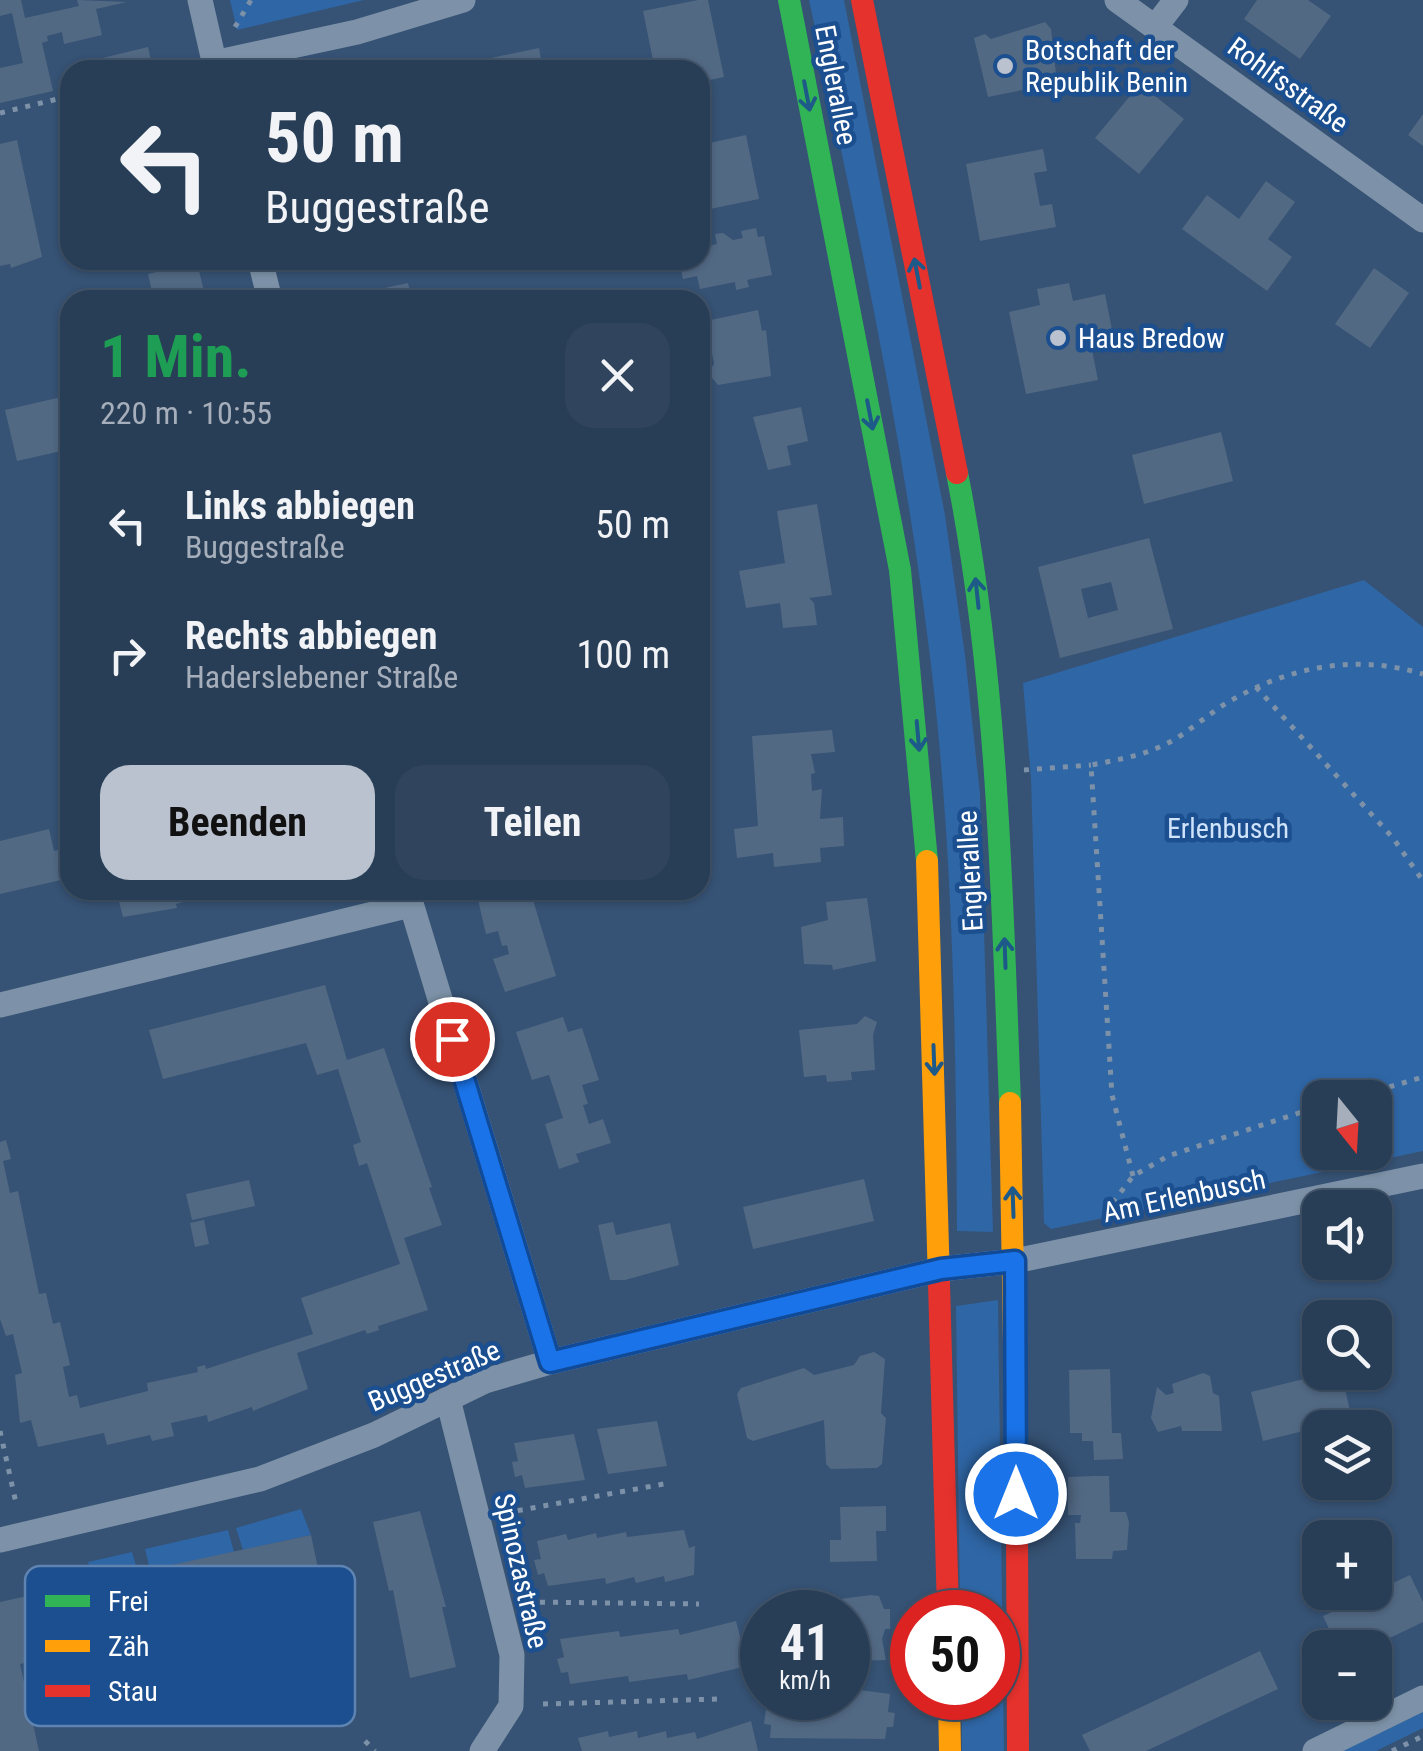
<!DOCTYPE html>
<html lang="de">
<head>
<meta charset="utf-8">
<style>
	:root { --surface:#283e57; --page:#30455d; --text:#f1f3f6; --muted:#a5aeba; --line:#44576d; --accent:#b9c2ce }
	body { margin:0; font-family:"Roboto Condensed",sans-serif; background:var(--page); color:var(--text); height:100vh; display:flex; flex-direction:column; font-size:38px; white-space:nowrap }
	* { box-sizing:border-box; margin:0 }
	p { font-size:32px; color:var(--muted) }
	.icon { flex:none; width:55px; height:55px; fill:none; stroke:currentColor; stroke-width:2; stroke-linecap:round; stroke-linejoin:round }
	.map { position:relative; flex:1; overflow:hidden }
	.details { position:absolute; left:60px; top:290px; width:650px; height:610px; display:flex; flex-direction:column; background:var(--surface); border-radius:30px; box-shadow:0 2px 8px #0004,0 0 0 2px var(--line) }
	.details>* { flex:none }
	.hud { position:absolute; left:60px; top:60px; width:650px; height:210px; border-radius:30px; box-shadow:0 2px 8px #0004,0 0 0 2px var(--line); background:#283e57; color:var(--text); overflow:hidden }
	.needle { width:65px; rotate:162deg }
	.fabs { position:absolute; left:1302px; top:1080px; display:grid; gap:20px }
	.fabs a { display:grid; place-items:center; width:90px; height:90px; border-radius:20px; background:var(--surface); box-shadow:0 2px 8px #0004,0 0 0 2px var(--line); font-size:50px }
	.speed { position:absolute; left:740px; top:1590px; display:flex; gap:20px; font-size:50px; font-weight:700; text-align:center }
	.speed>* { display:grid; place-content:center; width:130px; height:130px; border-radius:50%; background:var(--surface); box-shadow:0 2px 8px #0004,0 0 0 2px var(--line); line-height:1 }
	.speed small { font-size:25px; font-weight:400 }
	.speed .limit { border:15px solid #d22; background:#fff; color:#111 }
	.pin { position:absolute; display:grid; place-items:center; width:85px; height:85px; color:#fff; margin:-42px; border:5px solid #fff; border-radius:50%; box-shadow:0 2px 10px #0007 }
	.me { position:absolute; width:110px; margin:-55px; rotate:0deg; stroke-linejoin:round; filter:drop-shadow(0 0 8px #0008) }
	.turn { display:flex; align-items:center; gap:35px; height:210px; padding:0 40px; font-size:45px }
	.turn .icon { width:130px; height:130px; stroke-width:2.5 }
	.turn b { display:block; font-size:70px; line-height:85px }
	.round { display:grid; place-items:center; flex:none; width:105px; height:105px; border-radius:30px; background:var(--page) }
	.summary { display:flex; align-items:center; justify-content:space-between; height:170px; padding:0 40px }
	h1 { font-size:60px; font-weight:700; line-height:75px; color:#1e9e55 }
	.button { display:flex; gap:20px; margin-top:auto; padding:20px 40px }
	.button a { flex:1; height:115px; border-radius:30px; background:var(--accent); color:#111; font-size:40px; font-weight:700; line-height:115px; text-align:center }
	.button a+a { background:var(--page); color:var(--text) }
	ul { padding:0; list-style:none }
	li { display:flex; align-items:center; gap:30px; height:130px; padding:0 40px }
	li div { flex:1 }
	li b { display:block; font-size:38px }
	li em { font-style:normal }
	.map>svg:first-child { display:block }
</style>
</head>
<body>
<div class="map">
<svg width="1423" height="1751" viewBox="0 0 1423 1751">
	<rect width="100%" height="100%" fill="#365274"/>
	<path fill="#2f66a5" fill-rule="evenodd" d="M 230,0 L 364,0 L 237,30 Z
		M 809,0 L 844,0 L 945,515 L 965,655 L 980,794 L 993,1232 L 957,1231 C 956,1033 953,831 927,633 C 900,421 854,209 809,0 Z
		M 1364,580 L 1423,627 L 1423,1151 L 1051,1229 L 1044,1223 L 1031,779 L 1023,683 ZM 1320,1098 L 1375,1098 L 1375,1152 L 1320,1152 Z
		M 998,1300 L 1004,1751 L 962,1751 L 962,1698 L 998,1698 L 998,1612 L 960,1612 L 956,1306 Z
		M 301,1509 L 311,1535 L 243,1550 L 236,1528 Z
		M 228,1530 L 234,1552 L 150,1570 L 145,1549 Z
		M 132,1552 L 138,1572 L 94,1582 L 88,1562 Z
		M 1423,1712 L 1423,1728 L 1376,1751 L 1342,1751 Z"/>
	<path fill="#526984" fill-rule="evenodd" d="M 0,0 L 21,0 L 25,18 L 79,6 L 77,0 L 127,2 L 96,9 L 102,35 L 64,44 L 62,32 L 47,36 L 48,41 L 42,43 L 53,91 L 0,103 L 0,68 L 23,63 L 12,13 L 0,16 Z
		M 698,0 L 708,0 L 724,77 L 700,82 L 700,70 L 655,70 L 643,11 Z
		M 1257,0 L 1308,0 L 1331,16 L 1300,59 L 1244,19 Z
		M 1045,22 L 1051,29 L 1057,83 L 988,97 L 974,38 L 985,34 L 991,39 Z
		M 148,47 L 153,70 L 84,70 L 82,63 Z
		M 539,48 L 543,70 L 488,70 L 486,59 Z
		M 1140,84 L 1184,119 L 1139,174 L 1095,138 Z
		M 1423,114 L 1423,146 L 1408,135 Z
		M 746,135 L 759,199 L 700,211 L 700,145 Z
		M 17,140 L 42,257 L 11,268 L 10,264 L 0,266 L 0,144 Z
		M 1043,149 L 1047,171 L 1034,173 L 1040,206 L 1052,204 L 1056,227 L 980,241 L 966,164 Z
		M 1266,181 L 1295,202 L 1268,239 L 1292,257 L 1267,291 L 1182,229 L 1207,195 L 1239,219 Z
		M 756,228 L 758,237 L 764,236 L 772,275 L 747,280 L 749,287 L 736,290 L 735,282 L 700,289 L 697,276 L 683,279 L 679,260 L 700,260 L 700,248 L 717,244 L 715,234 L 723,233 L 733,240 L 743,238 L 741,231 Z
		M 197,262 L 206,300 L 154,300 L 148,274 Z
		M 1374,268 L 1409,293 L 1370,348 L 1335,324 Z
		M 408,283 L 412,300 L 337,300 L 337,298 Z
		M 1069,283 L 1073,301 L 1105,294 L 1113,335 L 1090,340 L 1098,380 L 1026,394 L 1009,312 L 1040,305 L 1037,289 Z
		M 758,310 L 762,331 L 766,330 L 771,376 L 718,385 L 708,373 L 714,364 L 710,342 L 702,338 L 702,329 L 706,321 Z
		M 70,395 L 70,449 L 17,461 L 5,410 Z
		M 801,407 L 808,441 L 787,446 L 791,465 L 768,470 L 753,417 Z
		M 1221,432 L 1233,481 L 1144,504 L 1132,455 Z
		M 817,504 L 832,595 L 809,598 L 814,603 L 817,625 L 783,628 L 780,603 L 746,608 L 739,571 L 785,563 L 777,511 Z
		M 1149,538 L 1173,629 L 1060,658 L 1038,567 ZM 1111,582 L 1118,610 L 1088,618 L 1081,589 Z
		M 832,730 L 835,752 L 811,754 L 815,773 L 811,774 L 812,791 L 822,789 L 820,819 L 843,817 L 844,846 L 820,848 L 821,862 L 774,867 L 773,853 L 737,858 L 734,829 L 758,826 L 752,736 Z
		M 49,829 L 54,851 L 66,848 L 70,868 L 59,871 L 61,880 L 0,894 L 0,841 Z
		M 116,890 L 224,890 L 224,891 L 176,904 L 177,908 L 123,917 Z
		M 518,890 L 530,890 L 556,976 L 505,992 L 493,959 L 509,954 L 507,945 L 502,946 L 498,931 L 486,934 L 478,900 Z
		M 867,898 L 876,961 L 833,970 L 832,965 L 804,964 L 801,927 L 828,920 L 826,902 Z
		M 325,985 L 347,1060 L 384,1048 L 432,1187 L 429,1188 L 442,1225 L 404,1238 L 428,1310 L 378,1326 L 379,1330 L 367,1334 L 365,1330 L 297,1353 L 308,1389 L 253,1411 L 252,1407 L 208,1422 L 207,1415 L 171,1423 L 174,1436 L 152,1441 L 150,1435 L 107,1445 L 104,1433 L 38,1447 L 31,1420 L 20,1423 L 15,1375 L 22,1373 L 13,1334 L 6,1336 L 0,1319 L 0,1142 L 6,1140 L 11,1159 L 3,1161 L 10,1193 L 18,1191 L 39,1294 L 46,1293 L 53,1324 L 60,1322 L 70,1365 L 63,1367 L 69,1397 L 77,1395 L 80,1408 L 148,1391 L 147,1383 L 198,1372 L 197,1367 L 205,1365 L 206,1369 L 313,1334 L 301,1298 L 400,1264 L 367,1163 L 359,1166 L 353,1145 L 361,1142 L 338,1069 L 317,1075 L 306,1043 L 163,1079 L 149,1030 Z
		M 865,1016 L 877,1022 L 873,1035 L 875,1070 L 851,1072 L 852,1080 L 827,1082 L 826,1075 L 804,1077 L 799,1030 L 857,1024 Z
		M 563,1017 L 568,1032 L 582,1028 L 599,1080 L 582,1085 L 588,1104 L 583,1105 L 589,1124 L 603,1119 L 611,1143 L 576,1154 L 579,1162 L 559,1169 L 545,1124 L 563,1118 L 549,1075 L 532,1080 L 516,1032 Z
		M 864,1179 L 874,1221 L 753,1249 L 743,1207 Z
		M 249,1180 L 255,1206 L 192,1220 L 186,1194 Z
		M 204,1220 L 209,1244 L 195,1247 L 190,1223 Z
		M 613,1222 L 616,1235 L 670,1223 L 679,1265 L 625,1280 L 610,1280 L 598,1225 Z
		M 874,1352 L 885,1359 L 881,1413 L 886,1418 L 882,1464 L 877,1468 L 831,1469 L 826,1464 L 824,1420 L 753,1441 L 747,1438 L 737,1394 L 741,1388 L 804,1368 L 814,1375 L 854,1365 L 860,1356 Z
		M 1110,1369 L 1112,1433 L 1121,1433 L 1123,1459 L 1094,1460 L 1093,1441 L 1082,1441 L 1082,1433 L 1070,1433 L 1069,1370 Z
		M 1333,1372 L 1341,1372 L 1352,1419 L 1263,1441 L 1251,1392 Z
		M 1203,1373 L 1210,1376 L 1213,1393 L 1219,1396 L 1222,1431 L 1182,1431 L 1181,1426 L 1158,1432 L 1151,1418 L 1157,1387 L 1166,1395 L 1174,1393 L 1172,1384 Z
		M 657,1421 L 667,1466 L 608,1474 L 597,1429 Z
		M 574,1434 L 585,1480 L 525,1488 L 522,1475 L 515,1477 L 512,1462 L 518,1461 L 514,1443 Z
		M 1094,1476 L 1109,1476 L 1110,1512 L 1126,1512 L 1129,1522 L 1127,1550 L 1113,1551 L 1112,1559 L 1076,1559 L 1075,1523 L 1080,1523 L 1081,1515 L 1068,1515 L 1068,1477 Z
		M 886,1506 L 886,1531 L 876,1531 L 877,1561 L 830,1562 L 830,1540 L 841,1540 L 840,1507 Z
		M 420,1511 L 446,1607 L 442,1607 L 456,1667 L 410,1678 L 393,1590 L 389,1591 L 373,1522 Z
		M 684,1530 L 689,1548 L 695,1546 L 694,1575 L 665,1582 L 664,1576 L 636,1583 L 634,1577 L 606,1584 L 605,1578 L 548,1586 L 544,1573 L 538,1575 L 534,1560 L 541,1559 L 537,1541 L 566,1534 L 568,1540 L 596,1533 L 597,1538 L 626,1532 L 627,1537 Z
		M 311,1535 L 324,1597 L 20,1664 L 39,1751 L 0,1751 L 0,1602 Z
		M 1410,1575 L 1423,1602 L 1423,1622 L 1369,1648 L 1338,1648 L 1323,1616 Z
		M 871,1595 L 879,1596 L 884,1609 L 890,1609 L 890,1629 L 885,1629 L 882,1639 L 886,1660 L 857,1661 L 857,1641 L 848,1641 L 848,1612 L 840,1612 L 840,1599 Z
		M 736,1621 L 741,1640 L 747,1638 L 750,1652 L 744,1654 L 747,1666 L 688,1680 L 687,1674 L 629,1682 L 628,1676 L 570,1684 L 568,1672 L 561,1673 L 557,1659 L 564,1657 L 560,1639 L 619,1631 L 620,1637 L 678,1629 L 680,1635 Z
		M 1260,1651 L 1278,1689 L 1146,1751 L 1090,1751 L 1082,1735 Z
		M 860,1690 L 890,1694 L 888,1712 L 895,1713 L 893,1727 L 887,1727 L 885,1739 L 770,1738 L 771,1725 L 764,1724 L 766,1709 L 773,1710 L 774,1698 L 848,1698 L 848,1692 Z
		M 751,1721 L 758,1751 L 582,1751 L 578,1738 L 608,1731 L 609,1737 L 637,1731 L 638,1738 L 666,1731 L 667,1738 L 695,1732 L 697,1739 Z"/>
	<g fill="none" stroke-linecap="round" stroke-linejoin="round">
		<path stroke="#7d92a8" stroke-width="5" stroke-dasharray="5 8" stroke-linecap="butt" d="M 235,27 L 251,0
			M 0,113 L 70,96
			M 1256,687 L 1393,838 L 1423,881
			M 1024,770 L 1091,765
			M 1352,1098 L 1423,1077
			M 1133,1176 L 1112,1095 L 1091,765 C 1116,760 1142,756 1166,744 C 1188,733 1208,714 1230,701 C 1291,666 1356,654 1423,674
			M 1105,1213 L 1133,1176 L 1168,1156 L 1320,1106
			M 0,1431 L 16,1503
			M 505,1513 L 669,1483
			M 527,1602 L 699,1604
			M 543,1704 L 719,1699
			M 365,1741 L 375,1751
			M 1392,1751 L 1423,1736"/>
		<path stroke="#7d92a8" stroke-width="25" d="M 200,0 L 216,70
			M 1117,0 L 1423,220
			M 1156,26 L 1176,0
			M 214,63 L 357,32 L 463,0
			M 260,260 L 270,300
			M 407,890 L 550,1362
			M 0,1005 L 410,905
			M 448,1399 L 512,1655 L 511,1706 L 482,1751
			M 0,1540 L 260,1479 L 374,1435 L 485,1381 L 550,1362 L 941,1269 L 1015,1261 L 1423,1176
			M 1315,1751 L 1423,1698"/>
		<path stroke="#30b455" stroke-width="22" d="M 789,0 L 900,570 L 927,861
			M 957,473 C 998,680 1002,892 1010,1103"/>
		<path stroke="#ff9f0a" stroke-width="22" d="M 927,861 L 939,1283
			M 1010,1103 L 1017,1526
			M 949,1698 L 950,1751"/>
		<path stroke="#e5322d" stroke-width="22" d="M 862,0 L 957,473
			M 939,1283 L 948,1612
			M 1017,1526 L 1018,1751"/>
	</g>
	<defs><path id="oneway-shaft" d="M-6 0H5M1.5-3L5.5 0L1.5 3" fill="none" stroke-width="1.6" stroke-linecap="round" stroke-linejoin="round" transform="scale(2.5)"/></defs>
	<g stroke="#1d5989">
		<use href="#oneway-shaft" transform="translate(807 96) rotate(79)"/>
		<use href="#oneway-shaft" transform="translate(917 273) rotate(-101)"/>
		<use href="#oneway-shaft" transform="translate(870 415) rotate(79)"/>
		<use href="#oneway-shaft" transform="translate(977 593) rotate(-96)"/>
		<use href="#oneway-shaft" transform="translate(918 736) rotate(85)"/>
		<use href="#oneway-shaft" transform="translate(1005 953) rotate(-92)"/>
		<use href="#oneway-shaft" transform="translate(934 1060) rotate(88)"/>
		<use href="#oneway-shaft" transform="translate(1013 1202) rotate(-92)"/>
	</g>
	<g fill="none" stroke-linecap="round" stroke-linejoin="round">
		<g stroke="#114b97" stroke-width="25">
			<path id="route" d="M 452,1039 L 550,1362 L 941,1269 L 1015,1261 L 1016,1494"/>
		</g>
		<use href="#route" stroke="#1a73e8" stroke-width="18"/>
	</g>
	<g fill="#b9c2ce" stroke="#1b4f8f" stroke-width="4">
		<circle cx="1005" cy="66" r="10"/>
		<circle cx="1058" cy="338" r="10"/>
	</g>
	<g text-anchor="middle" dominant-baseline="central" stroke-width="9" stroke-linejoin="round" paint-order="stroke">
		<g font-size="28" fill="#fff" stroke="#1b4f8f" text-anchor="start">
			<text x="1025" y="50">Botschaft der<tspan x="1025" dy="32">Republik Benin</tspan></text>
			<text x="1078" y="338">Haus Bredow</text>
		</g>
		<g font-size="28" fill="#fff" stroke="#1b4f8f">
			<text transform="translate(836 85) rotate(79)">Englerallee</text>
			<text transform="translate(1288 85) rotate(36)">Rohlfsstraße</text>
			<text transform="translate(970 871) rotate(-93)">Englerallee</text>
			<text transform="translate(1184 1196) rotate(-12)">Am Erlenbusch</text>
			<text transform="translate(434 1376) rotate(-23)">Buggestraße</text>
			<text transform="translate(521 1571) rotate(77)">Spinozastraße</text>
		</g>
		<g font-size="28" fill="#cfe3fa" stroke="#1b4f8f">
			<text x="1228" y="828">Erlenbusch</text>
		</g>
	</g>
	<rect x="25" y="1566" width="330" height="160" rx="15" fill="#1b4f8f" stroke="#5f84b1" stroke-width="2.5"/>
	<rect x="45" y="1595" width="45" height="12" fill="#30b455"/>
	<rect x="45" y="1640" width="45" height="12" fill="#ff9f0a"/>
	<rect x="45" y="1685" width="45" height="12" fill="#e5322d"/>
	<g font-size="28" fill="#fff">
		<text x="108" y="1611">Frei</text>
		<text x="108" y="1656">Zäh</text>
		<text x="108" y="1701">Stau</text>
	</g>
</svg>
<div class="fabs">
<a><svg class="needle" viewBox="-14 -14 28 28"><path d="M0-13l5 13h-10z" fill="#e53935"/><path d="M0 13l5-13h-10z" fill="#a5aeba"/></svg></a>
<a><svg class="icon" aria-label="sound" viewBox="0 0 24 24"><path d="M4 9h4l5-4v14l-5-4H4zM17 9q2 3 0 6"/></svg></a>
<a><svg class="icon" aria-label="search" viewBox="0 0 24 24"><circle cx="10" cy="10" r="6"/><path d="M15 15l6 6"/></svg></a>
<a><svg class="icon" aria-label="layers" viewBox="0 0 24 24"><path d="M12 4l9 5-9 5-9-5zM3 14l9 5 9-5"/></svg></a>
<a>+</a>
<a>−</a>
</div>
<div class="speed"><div>41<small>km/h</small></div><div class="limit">50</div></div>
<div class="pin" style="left:452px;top:1039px;background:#d93025"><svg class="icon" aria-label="arrive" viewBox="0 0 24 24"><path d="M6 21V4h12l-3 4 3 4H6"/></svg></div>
<svg class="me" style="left:1016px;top:1494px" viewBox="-20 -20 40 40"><circle r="17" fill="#1a73e8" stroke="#fff" stroke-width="3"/><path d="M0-11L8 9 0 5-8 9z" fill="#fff"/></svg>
<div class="hud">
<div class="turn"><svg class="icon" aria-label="left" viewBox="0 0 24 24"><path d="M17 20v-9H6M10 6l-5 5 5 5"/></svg><div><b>50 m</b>Buggestraße</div></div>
</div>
<section class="details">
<div class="summary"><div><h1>1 Min.</h1><p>220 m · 10:55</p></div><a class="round"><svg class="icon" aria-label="close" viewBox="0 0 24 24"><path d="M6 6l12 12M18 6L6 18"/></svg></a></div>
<ul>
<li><svg class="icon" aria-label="left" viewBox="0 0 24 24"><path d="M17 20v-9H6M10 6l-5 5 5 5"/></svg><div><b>Links abbiegen</b><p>Buggestraße</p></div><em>50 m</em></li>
<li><svg class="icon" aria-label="right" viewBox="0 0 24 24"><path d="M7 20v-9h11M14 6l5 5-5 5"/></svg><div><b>Rechts abbiegen</b><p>Haderslebener Straße</p></div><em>100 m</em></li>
</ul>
<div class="button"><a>Beenden</a><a>Teilen</a></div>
</section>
</div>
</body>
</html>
